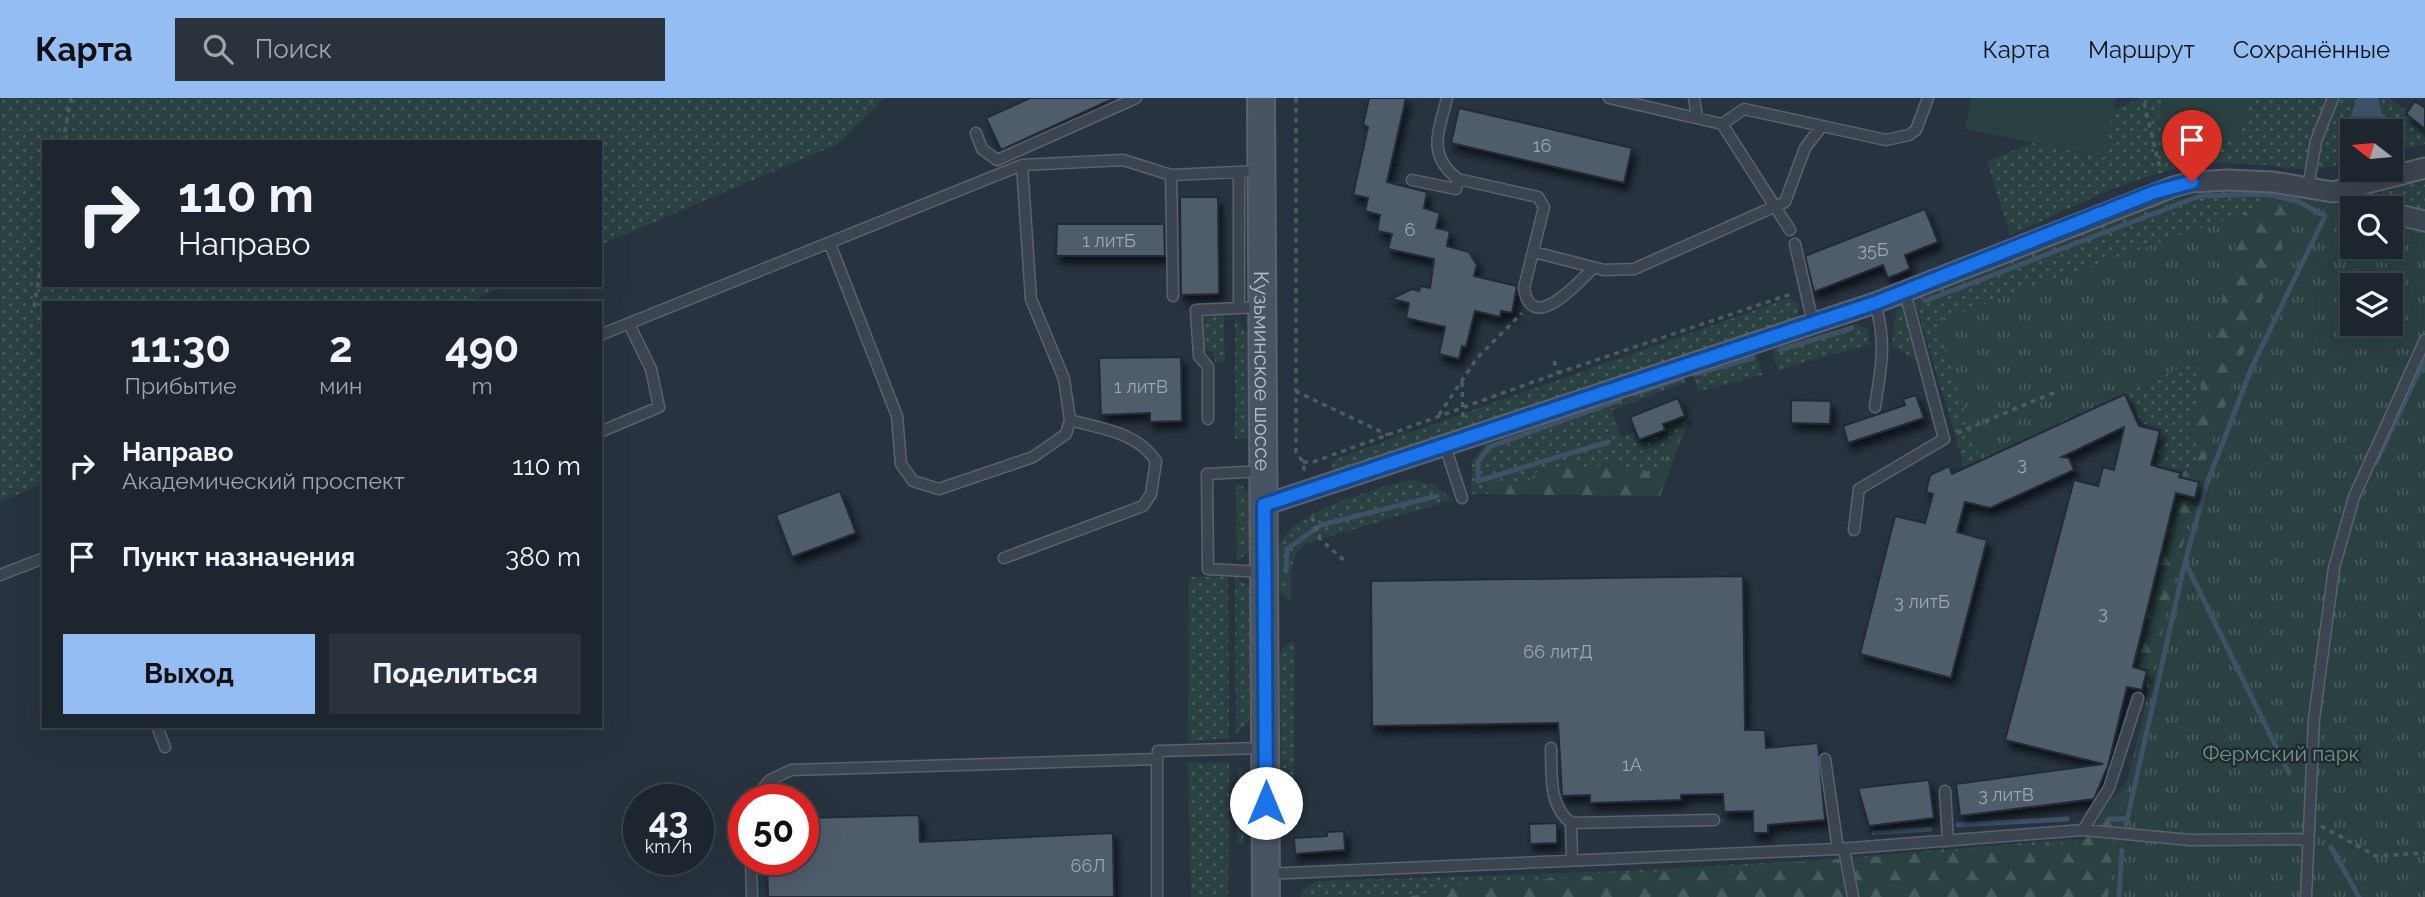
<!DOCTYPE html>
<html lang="ru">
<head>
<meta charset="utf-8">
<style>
	:root { --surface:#1d262f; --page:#2a323b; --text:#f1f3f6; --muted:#a0a5aa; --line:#3b434b; --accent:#93bdf3 }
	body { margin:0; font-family:Raleway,sans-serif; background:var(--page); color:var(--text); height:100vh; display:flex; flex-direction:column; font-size:26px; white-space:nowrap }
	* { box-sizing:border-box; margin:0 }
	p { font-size:23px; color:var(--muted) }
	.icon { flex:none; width:38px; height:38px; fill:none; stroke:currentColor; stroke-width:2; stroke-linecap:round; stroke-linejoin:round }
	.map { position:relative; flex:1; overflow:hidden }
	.panel { position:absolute; left:42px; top:203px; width:560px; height:427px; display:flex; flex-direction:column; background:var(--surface); border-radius:0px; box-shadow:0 7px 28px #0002,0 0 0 2px var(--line) }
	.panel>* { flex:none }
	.guide { position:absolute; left:42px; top:42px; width:560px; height:147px; border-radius:0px; box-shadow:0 7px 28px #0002,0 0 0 2px var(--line); background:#1d262f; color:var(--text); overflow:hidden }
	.needle { width:46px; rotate:286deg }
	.tools { position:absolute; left:2340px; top:21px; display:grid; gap:14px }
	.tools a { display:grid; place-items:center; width:63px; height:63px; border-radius:0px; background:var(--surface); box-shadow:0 7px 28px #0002,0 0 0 2px var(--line); font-size:35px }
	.speed { position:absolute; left:623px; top:686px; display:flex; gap:14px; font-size:35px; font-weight:700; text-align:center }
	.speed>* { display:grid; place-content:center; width:91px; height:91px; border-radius:50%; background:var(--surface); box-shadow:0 7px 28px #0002,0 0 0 2px var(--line); line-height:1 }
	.speed small { font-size:18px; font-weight:400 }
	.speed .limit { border:10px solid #d22; background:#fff; color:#111 }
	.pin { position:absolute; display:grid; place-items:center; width:60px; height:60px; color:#fff; margin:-72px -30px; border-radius:50% 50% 50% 0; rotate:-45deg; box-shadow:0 0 7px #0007 }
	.pin .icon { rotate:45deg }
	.me { position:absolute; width:77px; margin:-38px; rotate:0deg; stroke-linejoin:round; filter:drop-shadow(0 0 5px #0008) }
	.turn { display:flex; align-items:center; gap:24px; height:147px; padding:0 21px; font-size:32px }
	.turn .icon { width:91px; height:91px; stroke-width:2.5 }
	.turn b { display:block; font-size:49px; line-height:60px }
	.eta { display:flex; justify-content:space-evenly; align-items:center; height:119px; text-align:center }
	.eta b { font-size:42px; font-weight:700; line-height:49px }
	.button { display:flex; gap:14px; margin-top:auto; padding:14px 21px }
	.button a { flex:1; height:80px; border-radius:0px; background:var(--accent); color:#111; font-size:28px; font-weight:700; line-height:80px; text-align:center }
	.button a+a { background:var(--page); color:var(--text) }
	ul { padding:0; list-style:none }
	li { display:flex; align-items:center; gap:21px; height:91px; padding:0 21px }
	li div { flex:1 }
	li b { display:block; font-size:26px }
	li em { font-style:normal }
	header { display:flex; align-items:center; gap:42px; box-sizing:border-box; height:98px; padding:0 35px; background:var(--accent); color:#111 }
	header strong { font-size:33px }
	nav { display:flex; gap:38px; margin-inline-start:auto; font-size:24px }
	.search { width:490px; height:63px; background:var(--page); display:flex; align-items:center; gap:18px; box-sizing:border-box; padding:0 24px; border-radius:0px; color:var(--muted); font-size:26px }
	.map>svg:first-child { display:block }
</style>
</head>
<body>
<header>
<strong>Карта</strong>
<div class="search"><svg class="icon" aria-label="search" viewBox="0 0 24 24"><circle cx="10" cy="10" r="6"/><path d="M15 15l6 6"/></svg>Поиск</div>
<nav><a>Карта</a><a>Маршрут</a><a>Сохранённые</a></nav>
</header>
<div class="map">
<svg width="2425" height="799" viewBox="0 0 2425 799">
	<defs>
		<pattern id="grass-dots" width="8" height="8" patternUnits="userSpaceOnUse" patternTransform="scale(1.75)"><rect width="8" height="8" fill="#2a4141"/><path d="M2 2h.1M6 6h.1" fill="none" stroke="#475b5b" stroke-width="1.8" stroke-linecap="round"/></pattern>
		<pattern id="forest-firs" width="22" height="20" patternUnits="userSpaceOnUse" patternTransform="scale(1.75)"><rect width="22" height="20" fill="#2a4141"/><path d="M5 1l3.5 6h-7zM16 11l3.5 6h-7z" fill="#475b5b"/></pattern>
		<pattern id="park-tufts" width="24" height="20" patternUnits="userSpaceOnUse" patternTransform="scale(1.75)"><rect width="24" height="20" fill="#2a4141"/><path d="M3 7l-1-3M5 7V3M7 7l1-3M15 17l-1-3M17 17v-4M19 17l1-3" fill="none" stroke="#475b5b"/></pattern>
		<filter id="shadow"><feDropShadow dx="4" dy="7" stdDeviation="3.5" flood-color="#0009"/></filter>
	</defs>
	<rect width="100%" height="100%" fill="#27333f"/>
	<path fill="url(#grass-dots)" d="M 0,0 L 885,0 L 838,46 L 600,147 L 600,44 L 44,44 L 44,187 L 507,187 L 466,205 L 44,205 L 44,385 L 0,404 Z
		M 2141,0 L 2164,0 L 2158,23 L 2238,45 L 2250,0 L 2328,0 L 2316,28 L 2307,72 C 2270,68 2232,62 2195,67 C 2136,75 2065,114 2010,137 L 1987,63 L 2033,45 L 2103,59 L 2113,12 Z
		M 2338,0 L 2357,0 L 2350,20 L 2352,64 L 2315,72 L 2322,35 Z
		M 2378,0 L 2389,0 L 2407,13 L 2405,16 L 2425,31 L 2425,46 L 2391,55 L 2390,33 L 2384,33 L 2385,25 Z
		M 2425,80 L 2425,112 L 2390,106 L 2380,99 L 2383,91 Z
		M 2225,91 L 2299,97 L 2269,100 L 2243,115 L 2208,257 L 2192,265 L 2201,289 L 2188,339 L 2205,348 C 2186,378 2186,375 2153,366 L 2162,330 L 2141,325 L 2127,296 L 1964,368 L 1914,200 L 2164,104 Z
		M 1789,200 L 1799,206 L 1797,218 L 1791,222 L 1336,374 L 1332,371 L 1332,365 L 1338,360 Z
		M 1900,206 L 1903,207 L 1919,264 L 1892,248 L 1896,213 Z
		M 1201,217 L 1224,217 L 1225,263 L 1215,264 L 1213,255 L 1201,247 Z
		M 1235,220 L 1248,235 L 1249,341 L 1235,341 Z
		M 1856,226 L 1867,231 L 1870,246 L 1778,272 L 1772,251 Z
		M 1756,255 L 1762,277 L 1698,294 L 1692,274 Z
		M 1682,276 L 1685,285 L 1612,312 L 1621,339 L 1634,335 L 1638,346 L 1667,334 L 1666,327 L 1690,318 L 1660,398 L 1471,396 L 1472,363 L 1486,345 Z
		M 1407,382 L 1433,386 L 1453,402 L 1307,445 C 1287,458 1291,484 1291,505 L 1280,495 C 1277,482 1275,460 1280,447 C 1293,412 1374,392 1407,382 Z
		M 1236,386 L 1241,387 L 1250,395 L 1250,452 L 1237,464 Z
		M 1189,479 L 1228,479 L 1229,640 L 1188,643 Z
		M 1235,479 L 1249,488 L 1249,623 L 1236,636 Z
		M 1290,544 L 1295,544 L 1294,693 L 1285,689 L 1281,679 L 1280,557 L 1281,552 Z
		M 1188,664 L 1229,665 L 1228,799 L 1191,799 Z
		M 1238,667 L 1250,677 L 1243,746 L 1237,746 Z
		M 2069,741 L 2113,746 L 2108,799 L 1301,799 L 1302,793 L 1316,783 L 1623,773 L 1845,760 Z"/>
	<path fill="url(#forest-firs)" fill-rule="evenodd" d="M 2299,97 L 2352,111 L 2352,149 L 2390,149 L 2425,130 L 2300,799 L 1409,799 L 1459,787 L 2076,745 C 2098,735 2093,729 2104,711 C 2111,699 2122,692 2129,679 L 2149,595 L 2145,592 L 2150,572 L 2134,567 L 2183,374 L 2191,369 L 2204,348 L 2188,340 L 2201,289 L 2192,265 L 2208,257 L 2243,115 L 2269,100 ZM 2352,187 L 2390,187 L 2390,226 L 2352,226 Z
		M 1674,334 L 1678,334 L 1681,339 L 1660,398 L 1488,396 L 1493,386 L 1529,382 L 1538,373 L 1559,372 L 1570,365 L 1593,372 L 1610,359 L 1618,360 L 1628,372 L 1640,369 L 1651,377 L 1656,376 L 1666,360 Z"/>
	<path fill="url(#park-tufts)" fill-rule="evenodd" d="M 2299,97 L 2352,111 L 2352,149 L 2390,149 L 2391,121 L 2425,130 L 2425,799 L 2108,799 L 2113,746 L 2196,390 ZM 2352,187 L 2390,187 L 2390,226 L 2352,226 Z
		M 2243,115 L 2208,257 L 1980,362 L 1936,223 Z"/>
	<path fill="#2a4141" d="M 1971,0 L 2116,0 L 2104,59 L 1965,31 Z
		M 2164,0 L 2250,0 L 2238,46 L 2158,23 Z"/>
	<path fill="#3e5167" d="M 2357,0 L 2378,0 L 2385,25 L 2384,33 L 2352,35 L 2350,20 Z"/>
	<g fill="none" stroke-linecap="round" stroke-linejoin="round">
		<path stroke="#3e5167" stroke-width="5" d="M 1925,203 L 2200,98 L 2267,96 L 2297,103 L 2325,118 L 2252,269 L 2206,388 L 2185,464 L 2126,726
			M 1780,252 L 1852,230
			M 1695,276 L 1753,260
			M 1634,296 L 1682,280
			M 1608,344 L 1478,383 L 1478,364 L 1489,349 L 1620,302
			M 2376,365 L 2425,261
			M 2185,464 L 2289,675
			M 1286,473 L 1287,451 L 1321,427 L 1437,398
			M 2109,721 L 2127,721
			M 1958,727 L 2067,721
			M 1874,735 L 1930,731
			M 2331,749 L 2359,799
			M 2119,799 L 2122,752"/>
	</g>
	<path fill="#505c6a" stroke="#222b37" stroke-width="2" filter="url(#shadow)" d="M 1030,0 L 1115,0 L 1001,52 L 986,20 Z
		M 1369,0 L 1406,0 L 1387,84 L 1427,94 L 1424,110 L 1440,115 L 1436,130 L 1450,133 L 1447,148 L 1469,154 L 1477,167 L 1474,178 L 1517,188 L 1512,215 L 1501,213 L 1500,219 L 1475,213 L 1466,249 L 1462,248 L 1459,261 L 1439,256 L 1445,229 L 1406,220 L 1409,205 L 1391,201 L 1412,191 L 1419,193 L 1421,188 L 1430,190 L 1434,161 L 1388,151 L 1392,136 L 1377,133 L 1380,117 L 1365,113 L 1368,100 L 1353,97 L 1368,29 L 1363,27 Z
		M 2415,3 L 2425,10 L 2425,31 L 2406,16 Z
		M 1459,10 L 1632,50 L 1624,85 L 1451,45 Z
		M 1180,99 L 1218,99 L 1219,196 L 1181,197 Z
		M 1925,111 L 1938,144 L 1905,157 L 1910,171 L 1888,180 L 1883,167 L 1814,194 L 1805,158 Z
		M 1057,126 L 1164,126 L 1165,158 L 1056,158 Z
		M 1181,259 L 1182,323 L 1150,324 L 1150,315 L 1101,317 L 1099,260 Z
		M 2125,296 L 2139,328 L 2160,333 L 2151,367 L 2181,375 L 2179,379 L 2199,384 L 2195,400 L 2176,395 L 2133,569 L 2147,573 L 2142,592 L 2127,589 L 2108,668 L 2094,701 L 1960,718 L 1956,686 L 2103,666 L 2005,642 L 2074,382 L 2098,388 L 2103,369 L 2114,372 L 2124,329 L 2062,359 L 2069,360 L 2074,372 L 1990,410 L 1965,404 L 1957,434 L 1987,442 L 1951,580 L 1860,556 L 1895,418 L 1925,425 L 1933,396 L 1926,394 L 1930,377 L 1949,368 L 1952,376 Z
		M 1916,297 L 1924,320 L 1848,345 L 1843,328 L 1905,307 L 1903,301 Z
		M 1678,300 L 1685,318 L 1663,326 L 1665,332 L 1639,342 L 1630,319 Z
		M 1791,302 L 1831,303 L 1830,326 L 1791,325 Z
		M 840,393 L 856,435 L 792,459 L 776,417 Z
		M 1743,478 L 1745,632 L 1765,632 L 1766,650 L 1818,645 L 1825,722 L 1768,727 L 1768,735 L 1753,735 L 1753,713 L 1724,714 L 1723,696 L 1681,697 L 1681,702 L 1590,705 L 1590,697 L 1562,698 L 1558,625 L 1372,628 L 1371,483 Z
		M 1929,682 L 1934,720 L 1869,728 L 1858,690 Z
		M 919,717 L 920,744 L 1113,735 L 1114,799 L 768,799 L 767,761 L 803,761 L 803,720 Z
		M 1557,725 L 1557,745 L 1530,746 L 1529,726 Z
		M 1344,733 L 1345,752 L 1295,756 L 1294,740 L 1327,738 L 1327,734 Z"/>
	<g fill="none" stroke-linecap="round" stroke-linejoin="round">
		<g stroke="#59626d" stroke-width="13">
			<path id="lane" d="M 1447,0 C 1439,34 1426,56 1458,81 L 1538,99 L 1544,109 L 1524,190 C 1531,238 1579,184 1593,170
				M 1609,0 L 1722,26 L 1790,132
				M 1694,0 L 1697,19
				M 1722,26 L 1744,11 L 1886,42 L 1909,37 L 1916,32 L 1928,0
				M 976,35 L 982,51 L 997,62 L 1136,0
				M 1239,74 L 1239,210
				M 1412,82 L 1456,91 L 1458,81
				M 2308,90 L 2316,43 L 2333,0
				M 830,146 L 897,318 L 901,366 L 913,383 L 939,391 L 1033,359 L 1066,336 L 1070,322 L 1064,281 L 1031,201 L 1022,67
				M 1795,146 L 1813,225
				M 1534,154 L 1604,172 L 1634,171 L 1785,104 L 1805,50 L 1821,29
				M 1173,198 L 1171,77 L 1259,73
				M 1875,205 C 1887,245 1881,269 1875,309
				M 600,237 L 1022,67 L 1123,62 L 1171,77
				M 1208,321 L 1208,269 L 1199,258 L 1196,212 L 1261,209
				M 600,334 L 659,309 L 651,271 L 629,226
				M 1445,348 L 1462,400
				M 1854,432 L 1859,391 L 1944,341 L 1905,194
				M 1004,460 L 1143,408 L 1151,396 L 1156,363 C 1137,334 1102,331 1070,322
				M 1262,474 L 1208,471 L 1207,376 L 1263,373
				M 0,477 L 44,460
				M 157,628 L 165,649
				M 1551,650 C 1552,677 1548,707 1571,725 L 1714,722
				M 1157,661 L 1157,799
				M 1825,661 L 1838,751
				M 1945,693 L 1948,743
				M 754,702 L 770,682 L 791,672 L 1157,661 L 1158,653 L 1262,650
				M 1571,725 L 1572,761
				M 2083,732 L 2109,690 L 2138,600
				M 1844,751 L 1853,799
				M 751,761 L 752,799
				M 1267,776 L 1838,751 L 2083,732 L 2191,742 L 2308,741
				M 2306,799 L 2314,621 L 2334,470 L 2354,399 L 2425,242"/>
		</g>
		<g stroke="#59626d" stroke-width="23">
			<path id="street" d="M 2342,93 L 2372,110
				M 2390,115 L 2425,123
				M 1264,407 L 1875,205 L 2173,89 L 2192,84 L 2228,82 L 2273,84 L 2333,94 L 2425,70"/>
		</g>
		<g stroke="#59626d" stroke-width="30">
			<g id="secondary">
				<path id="s1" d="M 1261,0 L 1266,799"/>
			</g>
		</g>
		<path stroke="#495e5f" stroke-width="3.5" stroke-dasharray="5 5" stroke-linecap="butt" d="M 1296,0 L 1296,354 L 1303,364 L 1305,376
			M 2144,5 L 2161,75
			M 63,44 L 71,0
			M 34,209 L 44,152
			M 1554,263 L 1558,275
			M 1462,284 L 1463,321
			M 1295,293 L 1388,337
			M 1439,317 L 1477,260 L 1522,215
			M 1957,335 L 2058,293
			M 1303,364 L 1313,364 L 1558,275 L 1794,195
			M 1312,419 L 1320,441 L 1345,463
			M 2321,728 L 2376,758 L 2425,755"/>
		<use href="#lane" stroke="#3b444f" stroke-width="10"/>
		<use href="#street" stroke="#3b444f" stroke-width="19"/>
		<use href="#secondary" stroke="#495462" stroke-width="26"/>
	</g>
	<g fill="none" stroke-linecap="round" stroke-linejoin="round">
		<g stroke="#114b97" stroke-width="18">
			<path id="route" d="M 1266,705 L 1264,407 L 1875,205 L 2155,94 L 2192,84"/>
		</g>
		<use href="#route" stroke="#1a73e8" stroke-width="12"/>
	</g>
	<g text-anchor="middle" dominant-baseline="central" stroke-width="5" stroke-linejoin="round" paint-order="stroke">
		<g font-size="18" fill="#9ea7b2">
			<text x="1542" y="47">16</text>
			<text x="1410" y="131">6</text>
			<text x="1109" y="142">1 литБ</text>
			<text x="1873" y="151">35Б</text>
			<text x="1141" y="288">1 литВ</text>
			<text x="2022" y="365">3</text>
			<text x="1922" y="503">3 литБ</text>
			<text x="2103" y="514">3</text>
			<text x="1558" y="553">66 литД</text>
			<text x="1632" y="666">1А</text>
			<text x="2006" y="696">3 литВ</text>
			<text x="1088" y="767">66Л</text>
		</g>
		<g font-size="21" fill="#b8c0ca" stroke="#202935">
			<text stroke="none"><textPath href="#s1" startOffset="273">Кузьминское шоссе</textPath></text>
		</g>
		<g font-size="21" fill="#709a77" stroke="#202935">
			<text x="2281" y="655">Фермский парк</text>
		</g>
	</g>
</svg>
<div class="tools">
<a><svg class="needle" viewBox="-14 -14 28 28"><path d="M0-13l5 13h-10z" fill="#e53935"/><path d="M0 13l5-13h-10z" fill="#a0a5aa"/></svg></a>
<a><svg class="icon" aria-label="search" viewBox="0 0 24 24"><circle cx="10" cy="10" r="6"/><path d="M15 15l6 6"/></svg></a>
<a><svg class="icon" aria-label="layers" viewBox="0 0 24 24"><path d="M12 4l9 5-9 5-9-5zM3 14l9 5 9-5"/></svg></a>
</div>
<div class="speed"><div>43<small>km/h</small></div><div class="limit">50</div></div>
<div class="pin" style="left:2192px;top:84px;background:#d93025"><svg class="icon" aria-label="arrive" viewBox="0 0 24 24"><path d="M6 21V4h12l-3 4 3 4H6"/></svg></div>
<svg class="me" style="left:1266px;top:705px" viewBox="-20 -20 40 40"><circle r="19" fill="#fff"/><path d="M0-13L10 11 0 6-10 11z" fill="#1a73e8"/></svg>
<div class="guide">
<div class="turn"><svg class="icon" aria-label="right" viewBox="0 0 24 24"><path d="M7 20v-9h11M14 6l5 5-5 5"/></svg><div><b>110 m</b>Направо</div></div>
</div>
<section class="panel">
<div class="eta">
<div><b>11:30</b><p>Прибытие</p></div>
<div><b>2</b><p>мин</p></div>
<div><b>490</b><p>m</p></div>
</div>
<ul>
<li><svg class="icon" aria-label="right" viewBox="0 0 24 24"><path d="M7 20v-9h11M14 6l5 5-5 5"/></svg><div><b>Направо</b><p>Академический проспект</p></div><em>110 m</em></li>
<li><svg class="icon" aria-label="arrive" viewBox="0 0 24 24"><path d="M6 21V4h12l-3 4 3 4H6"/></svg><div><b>Пункт назначения</b></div><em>380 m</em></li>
</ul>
<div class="button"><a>Выход</a><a>Поделиться</a></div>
</section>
</div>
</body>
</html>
